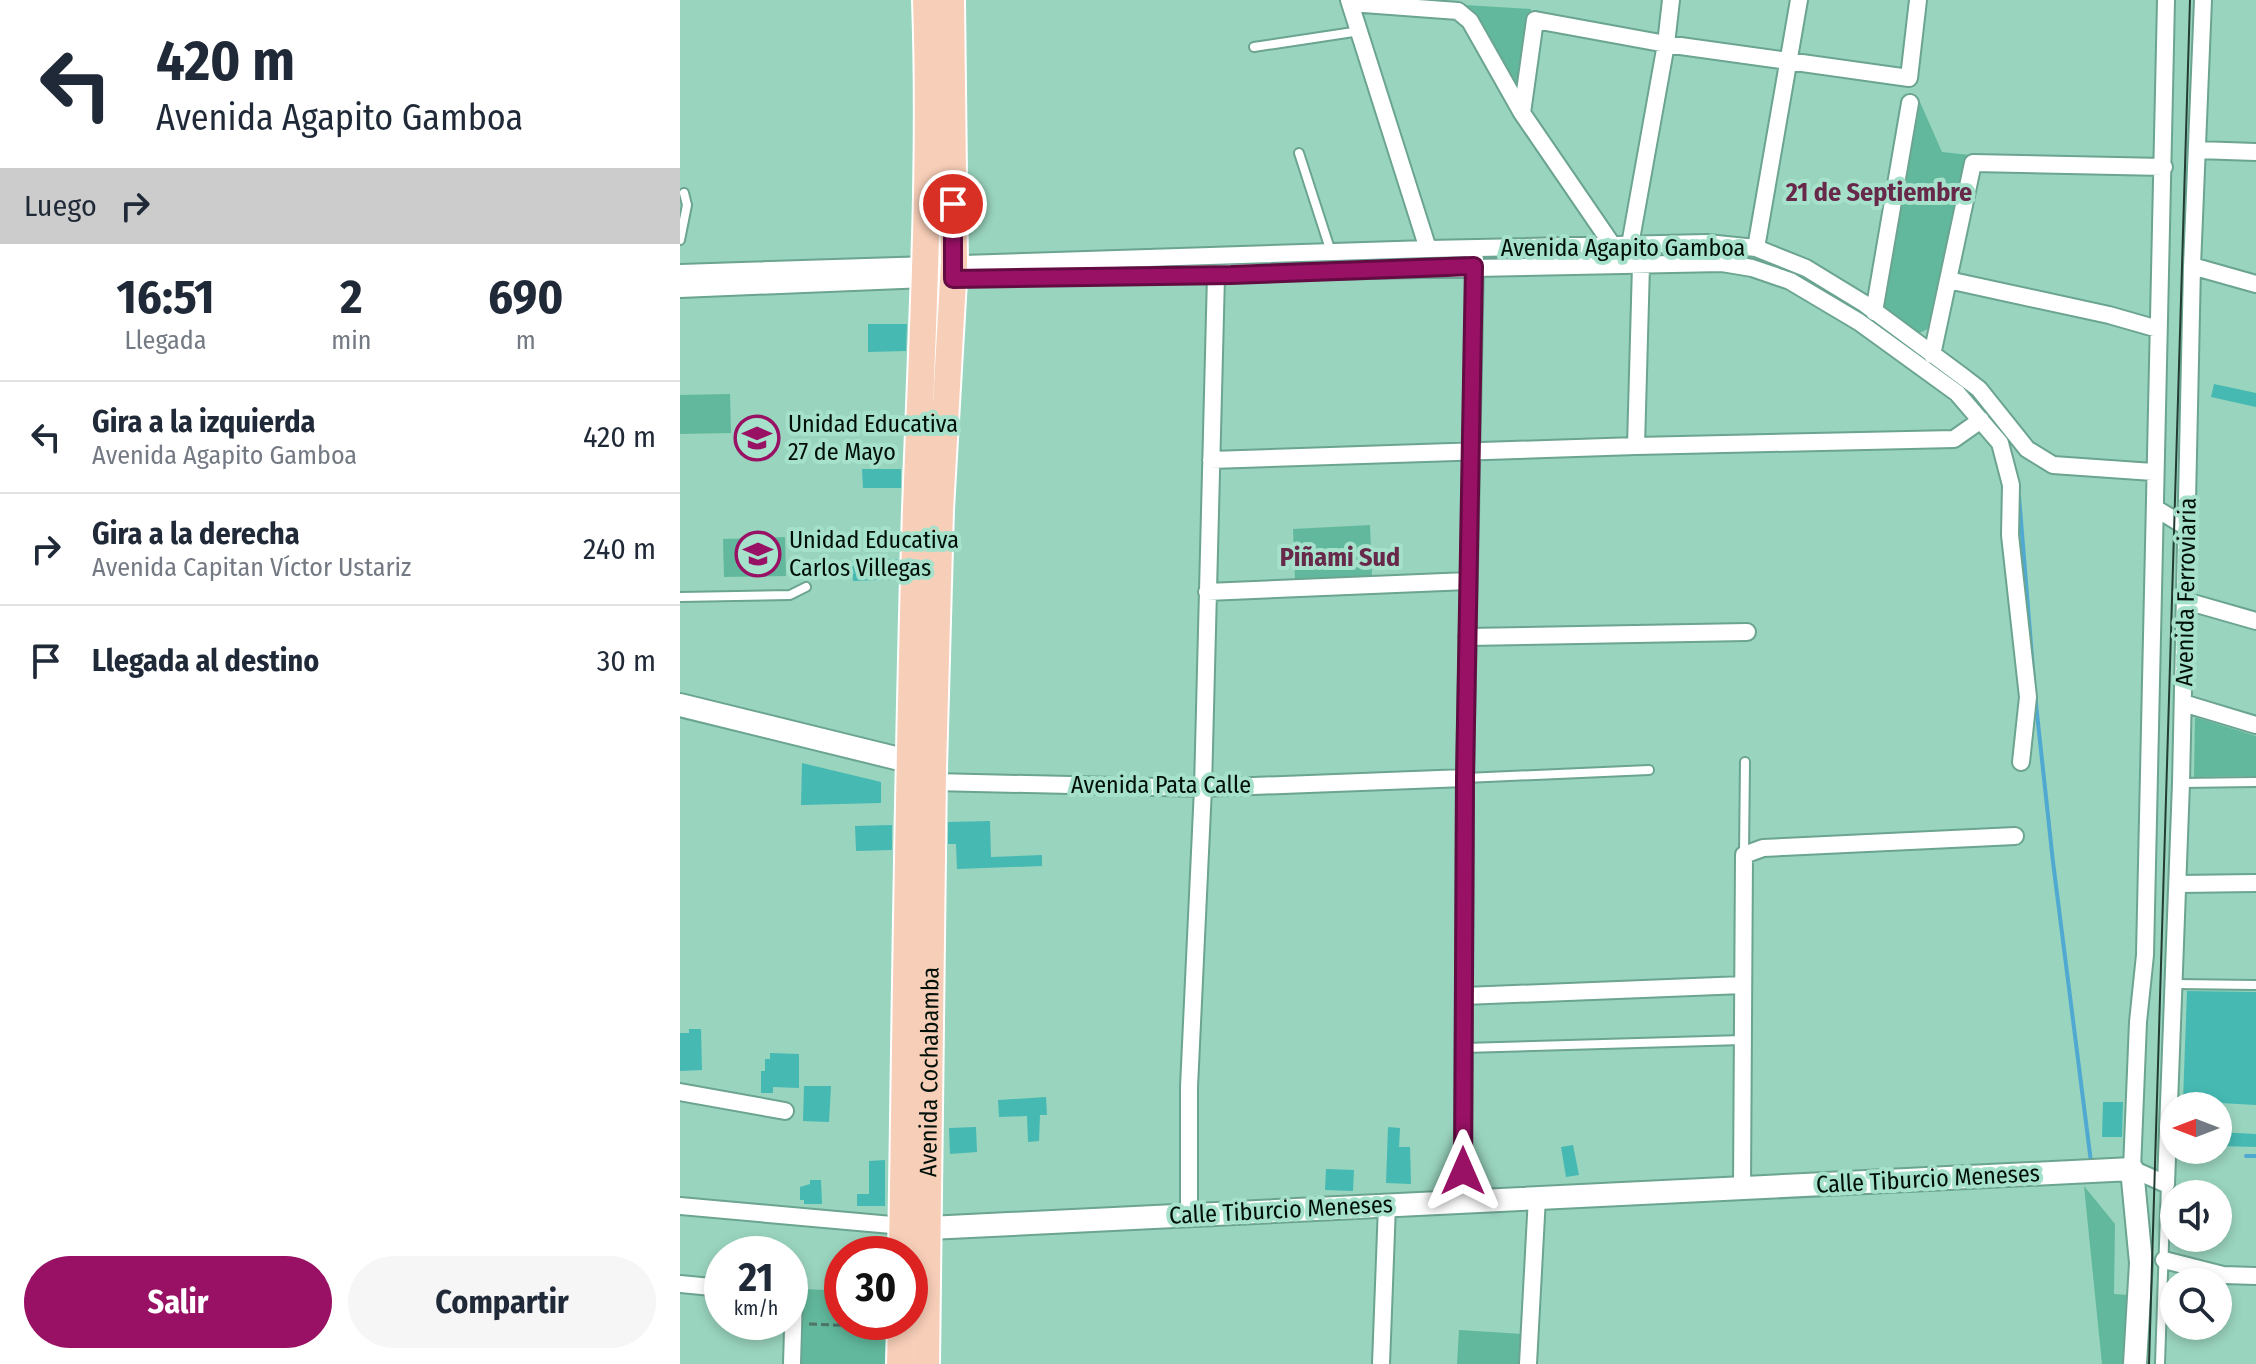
<!DOCTYPE html>
<html lang="es">
<head>
<meta charset="utf-8">
<style>
	:root { --surface:#fff; --page:#f6f6f7; --text:#1f2937; --muted:#747a83; --line:#e0e1e3; --accent:#991165 }
	body { margin:0; font-family:"Fira Sans Condensed",sans-serif; background:var(--page); color:var(--text); height:100vh; display:flex; flex-direction:column; font-size:30px; white-space:nowrap }
	* { box-sizing:border-box; margin:0 }
	p { font-size:26px; color:var(--muted) }
	.icon { flex:none; width:44px; height:44px; fill:none; stroke:currentColor; stroke-width:2; stroke-linecap:round; stroke-linejoin:round }
	.map { position:relative; flex:1; overflow:hidden }
	.panel { display:flex; flex-direction:column; background:var(--surface); width:680px }
	.panel>* { flex:none }
	.guide { background:#fff; color:var(--text); overflow:hidden }
	.needle { width:52px; rotate:270deg }
	.tools { position:absolute; left:1480px; top:1092px; display:grid; gap:16px }
	.tools a { display:grid; place-items:center; width:72px; height:72px; border-radius:50%; background:var(--surface); box-shadow:0 4px 12px #0003; font-size:40px }
	.speed { position:absolute; left:24px; top:1236px; display:flex; gap:16px; font-size:40px; font-weight:700; text-align:center }
	.speed>* { display:grid; place-content:center; width:104px; height:104px; border-radius:50%; background:var(--surface); box-shadow:0 4px 12px #0003; line-height:1 }
	.speed small { font-size:20px; font-weight:400 }
	.speed .limit { border:12px solid #d22; background:#fff; color:#111 }
	.pin { position:absolute; display:grid; place-items:center; width:68px; height:68px; color:#fff; margin:-34px; border:4px solid #fff; border-radius:50%; box-shadow:0 2px 8px #0007 }
	.me { position:absolute; width:88px; margin:-44px; rotate:0deg; stroke-linejoin:round; filter:drop-shadow(0 0 6px #0008) }
	.turn { display:flex; align-items:center; gap:28px; height:168px; padding:0 24px; font-size:36px }
	.turn .icon { width:104px; height:104px; stroke-width:2.5 }
	.turn b { display:block; font-size:56px; line-height:68px }
	.then { display:flex; align-items:center; height:76px; padding:0 24px; background:#0003; gap:16px; font-size:30px }
	.eta { display:flex; justify-content:space-evenly; align-items:center; height:136px; text-align:center }
	.eta b { font-size:48px; font-weight:700; line-height:56px }
	.cta { display:flex; gap:16px; margin-top:auto; padding:16px 24px }
	.cta a { flex:1; height:92px; border-radius:48px; background:var(--accent); color:#fff; font-size:32px; font-weight:700; line-height:92px; text-align:center }
	.cta a+a { background:var(--page); color:var(--text) }
	ul { padding:0; list-style:none }
	li { display:flex; align-items:center; gap:24px; height:112px; padding:0 24px; border-top:2px solid var(--line) }
	li div { flex:1 }
	li b { display:block; font-size:30px }
	li em { font-style:normal }
	main { display:flex; flex:1; min-height:0 }
	.map>svg:first-child { display:block }
</style>
</head>
<body>
<main>
<section class="panel">
<div class="guide">
<div class="turn"><svg class="icon" aria-label="left" viewBox="0 0 24 24"><path d="M17 20v-9H6M10 6l-5 5 5 5"/></svg><div><b>420 m</b>Avenida Agapito Gamboa</div></div>
<div class="then">Luego<svg class="icon" aria-label="right" viewBox="0 0 24 24"><path d="M7 20v-9h11M14 6l5 5-5 5"/></svg></div>
</div>
<div class="eta">
<div><b>16:51</b><p>Llegada</p></div>
<div><b>2</b><p>min</p></div>
<div><b>690</b><p>m</p></div>
</div>
<ul>
<li><svg class="icon" aria-label="left" viewBox="0 0 24 24"><path d="M17 20v-9H6M10 6l-5 5 5 5"/></svg><div><b>Gira a la izquierda</b><p>Avenida Agapito Gamboa</p></div><em>420 m</em></li>
<li><svg class="icon" aria-label="right" viewBox="0 0 24 24"><path d="M7 20v-9h11M14 6l5 5-5 5"/></svg><div><b>Gira a la derecha</b><p>Avenida Capitan Víctor Ustariz</p></div><em>240 m</em></li>
<li><svg class="icon" aria-label="arrive" viewBox="0 0 24 24"><path d="M6 21V4h12l-3 4 3 4H6"/></svg><div><b>Llegada al destino</b></div><em>30 m</em></li>
</ul>
<div class="cta"><a>Salir</a><a>Compartir</a></div>
</section>
<div class="map">
<svg width="1576" height="1364" viewBox="0 0 1576 1364">
	<rect width="100%" height="100%" fill="#99d4be"/>
	<path fill="#61b89c" d="M 785,5 L 851,9 L 838,87 Z
		M 1240,102 L 1262,152 L 1290,155 L 1254,322 L 1248,329 L 1239,333 L 1203,308 Z
		M 50,394 L 51,433 L 0,434 L 0,395 Z
		M 690,525 L 692,577 L 615,581 L 613,529 Z
		M 105,537 L 106,576 L 44,577 L 43,539 Z
		M 1515,717 L 1576,736 L 1576,776 L 1514,777 Z
		M 1404,1186 L 1435,1224 L 1434,1294 L 1448,1295 L 1447,1364 L 1422,1364 Z
		M 148,1281 L 162,1281 L 162,1322 L 210,1322 L 209,1364 L 121,1364 L 121,1289 L 147,1290 Z
		M 779,1330 L 843,1334 L 841,1364 L 777,1364 Z"/>
	<g fill="none" stroke-linecap="round" stroke-linejoin="round">
		<path stroke="#50a9d1" stroke-width="4" d="M 1073,260 L 1105,268 L 1168,307
			M 422,267 L 489,266
			M 1282,389 L 1296,403
			M 1339,496 L 1354,682
			M 1355,695 L 1373,862 L 1411,1162
			M 1566,1156 L 1576,1156"/>
	</g>
	<path fill="#46b9b3" d="M 188,324 L 227,324 L 226,351 L 188,352 Z
		M 1534,384 L 1576,393 L 1576,407 L 1531,397 Z
		M 182,469 L 221,469 L 221,488 L 183,488 Z
		M 217,559 L 218,579 L 173,581 L 172,560 Z
		M 122,763 L 201,782 L 201,803 L 121,805 Z
		M 310,821 L 311,857 L 362,855 L 362,866 L 277,869 L 276,844 L 268,844 L 268,822 Z
		M 212,825 L 212,850 L 176,851 L 175,826 Z
		M 1507,991 L 1576,992 L 1576,1105 L 1503,1101 Z
		M 9,1029 L 21,1029 L 22,1070 L 0,1071 L 0,1033 L 9,1033 Z
		M 90,1053 L 119,1054 L 119,1088 L 93,1087 L 93,1093 L 81,1093 L 81,1071 L 85,1071 L 85,1059 L 90,1059 Z
		M 124,1086 L 151,1086 L 149,1122 L 123,1121 Z
		M 366,1097 L 367,1115 L 360,1115 L 359,1141 L 348,1142 L 347,1116 L 319,1117 L 318,1100 Z
		M 1423,1102 L 1443,1102 L 1442,1137 L 1422,1137 Z
		M 296,1127 L 297,1152 L 270,1154 L 269,1128 Z
		M 708,1127 L 720,1128 L 719,1147 L 730,1147 L 731,1184 L 706,1183 Z
		M 1538,1132 L 1576,1134 L 1576,1147 L 1538,1146 Z
		M 893,1145 L 899,1175 L 886,1177 L 881,1147 Z
		M 205,1160 L 205,1206 L 177,1206 L 177,1194 L 189,1194 L 189,1161 Z
		M 646,1169 L 674,1170 L 673,1191 L 645,1190 Z
		M 130,1180 L 141,1180 L 142,1204 L 124,1204 L 124,1200 L 120,1200 L 120,1187 L 130,1184 Z"/>
	<g fill="none" stroke-linecap="round" stroke-linejoin="round">
		<g stroke="#6ba490" stroke-width="12">
			<path id="service" d="M 574,47 L 680,31
				M 619,153 L 651,252
				M 0,240 L 7,205 L 4,193
				M 0,597 L 110,595 L 126,587
				M 785,778 L 969,770
				M 1501,783 L 1576,782
				M 1064,854 L 1065,762
				M 1495,984 L 1576,985
				M 784,1048 L 1063,1040
				M 1480,1364 L 1486,1184"/>
		</g>
		<g stroke="#6ba490" stroke-width="20">
			<path id="minor" d="M 669,0 L 748,249
				M 1486,0 L 1465,955 L 1458,1022 L 1452,1169 L 1486,1184 L 1501,783 L 1512,266 L 1523,0
				M 670,3 L 778,11 L 790,21 L 842,113 L 933,246
				M 842,113 L 855,20 L 986,44 L 1229,78 L 1238,0
				M 1517,150 L 1576,152
				M 950,245 L 986,44 L 991,0
				M 1076,248 L 1119,0
				M 1512,266 L 1576,284
				M 0,273 L 748,249 L 1027,243 L 1076,248 L 1126,268 L 1185,304 L 1282,376 L 1299,389 L 1347,449 L 1373,465 L 1473,472
				M 1268,280 L 1429,315 L 1478,329
				M 0,289 L 246,279 L 1042,263 L 1072,268 L 1110,281 L 1179,322 L 1277,393 L 1320,443 L 1331,485 L 1330,535 L 1348,697 L 1341,762
				M 1194,312 L 1230,103
				M 1252,355 L 1293,163 L 1484,167
				M 956,446 L 961,265
				M 531,460 L 956,446 L 1274,439 L 1301,420
				M 1475,508 L 1508,528
				M 527,592 L 788,581
				M 1506,601 L 1576,621
				M 787,637 L 1067,632
				M 1503,703 L 1576,725
				M 253,782 L 523,788 L 785,778
				M 1498,884 L 1576,883
				M 784,996 L 1063,985
				M 0,1092 L 105,1111
				M 1062,1187 L 1064,855 L 1083,848 L 1335,836
				M 783,1201 L 785,778 L 795,259
				M 0,1206 L 223,1226
				M 509,1215 L 509,1087 L 523,788 L 536,275
				M 1484,1260 L 1543,1275 L 1576,1276
				M 0,1284 L 42,1288
				M 110,1294 L 114,1295 L 112,1364
				M 701,1364 L 707,1205
				M 848,1364 L 857,1197"/>
		</g>
		<g stroke="#6ba490" stroke-width="26">
			<path id="tertiary" d="M 0,705 L 244,765
				M 230,1226 L 249,1228 L 1452,1169 L 1461,1263 L 1455,1364"/>
		</g>
		<g stroke="#fff" stroke-width="30">
			<g id="primary">
				<path d="M 222,1254 C 226,1006 228,758 236,510 C 242,340 252,170 246,0"/>
				<path d="M 220,1364 L 221,1322"/>
				<path id="s1" d="M 246,1364 L 253,768 L 260,509 L 274,263 L 271,0"/>
			</g>
		</g>
		<path stroke="#4e7466" stroke-width="3" stroke-dasharray="8 4" stroke-linecap="butt" d="M 129,1324 L 201,1327"/>
		<use href="#service" stroke="#fff" stroke-width="8"/>
		<use href="#minor" stroke="#fff" stroke-width="16"/>
		<use href="#tertiary" stroke="#fff" stroke-width="22"/>
		<use href="#primary" stroke="#f7ceb8" stroke-width="26"/>
		<path stroke="#223c32" stroke-width="2" d="M 1469,1364 L 1510,0"/>
	</g>
	<g fill="none" stroke-linecap="round" stroke-linejoin="round">
		<g stroke="#630b42" stroke-width="20">
			<path id="route" d="M 273,204 L 273,279 L 551,275 L 794,266 L 785,778 L 783,1171"/>
		</g>
		<use href="#route" stroke="#991165" stroke-width="14"/>
	</g>
	<defs>
		<g id="school-ring" transform="scale(2.3)"><circle r="9.5" fill="#a6e1cb" stroke="#991165" stroke-width="1.5"/><path d="M0-5L7-2L0 1L-7-2ZM-4 1L0 2.5L4 1V4Q0 6-4 4Z" fill="#991165"/></g>
	</defs>
	<g fill-rule="evenodd">
		<use href="#school-ring" x="77" y="438"/>
		<use href="#school-ring" x="78" y="554"/>
	</g>
	<g text-anchor="middle" dominant-baseline="central" stroke-width="8" stroke-linejoin="round" paint-order="stroke">
		<g font-size="24" fill="#001009" stroke="#a6e1cb">
			<text x="943" y="248">Avenida Agapito Gamboa</text>
			<text transform="translate(1506 592) rotate(-89)">Avenida Ferroviaria</text>
			<text x="481" y="785">Avenida Pata Calle</text>
			<text stroke="none"><textPath href="#s1" startOffset="292">Avenida Cochabamba</textPath></text>
			<text transform="translate(1248 1179) rotate(-3)">Calle Tiburcio Meneses</text>
			<text transform="translate(601 1210) rotate(-3)">Calle Tiburcio Meneses</text>
		</g>
		<g font-size="24" fill="#001009" stroke="#a6e1cb" text-anchor="start">
			<text x="108" y="424">Unidad Educativa<tspan x="108" dy="28">27 de Mayo</tspan></text>
			<text x="109" y="540">Unidad Educativa<tspan x="109" dy="28">Carlos Villegas</tspan></text>
		</g>
		<g font-size="26" font-weight="bold" fill="#67284a" stroke="#a6e1cb">
			<text x="1199" y="192">21 de Septiembre</text>
			<text x="660" y="557">Piñami Sud</text>
		</g>
	</g>
</svg>
<div class="tools">
<a><svg class="needle" viewBox="-14 -14 28 28"><path d="M0-13l5 13h-10z" fill="#e53935"/><path d="M0 13l5-13h-10z" fill="#747a83"/></svg></a>
<a><svg class="icon" aria-label="sound" viewBox="0 0 24 24"><path d="M4 9h4l5-4v14l-5-4H4zM17 9q2 3 0 6"/></svg></a>
<a><svg class="icon" aria-label="search" viewBox="0 0 24 24"><circle cx="10" cy="10" r="6"/><path d="M15 15l6 6"/></svg></a>
</div>
<div class="speed"><div>21<small>km/h</small></div><div class="limit">30</div></div>
<div class="pin" style="left:273px;top:204px;background:#d93025"><svg class="icon" aria-label="arrive" viewBox="0 0 24 24"><path d="M6 21V4h12l-3 4 3 4H6"/></svg></div>
<svg class="me" style="left:783px;top:1171px" viewBox="-20 -20 40 40"><path d="M0-17L14 15 0 8-14 15z" fill="#991165" stroke="#fff" stroke-width="4"/></svg>
</div>
</main>
</body>
</html>
